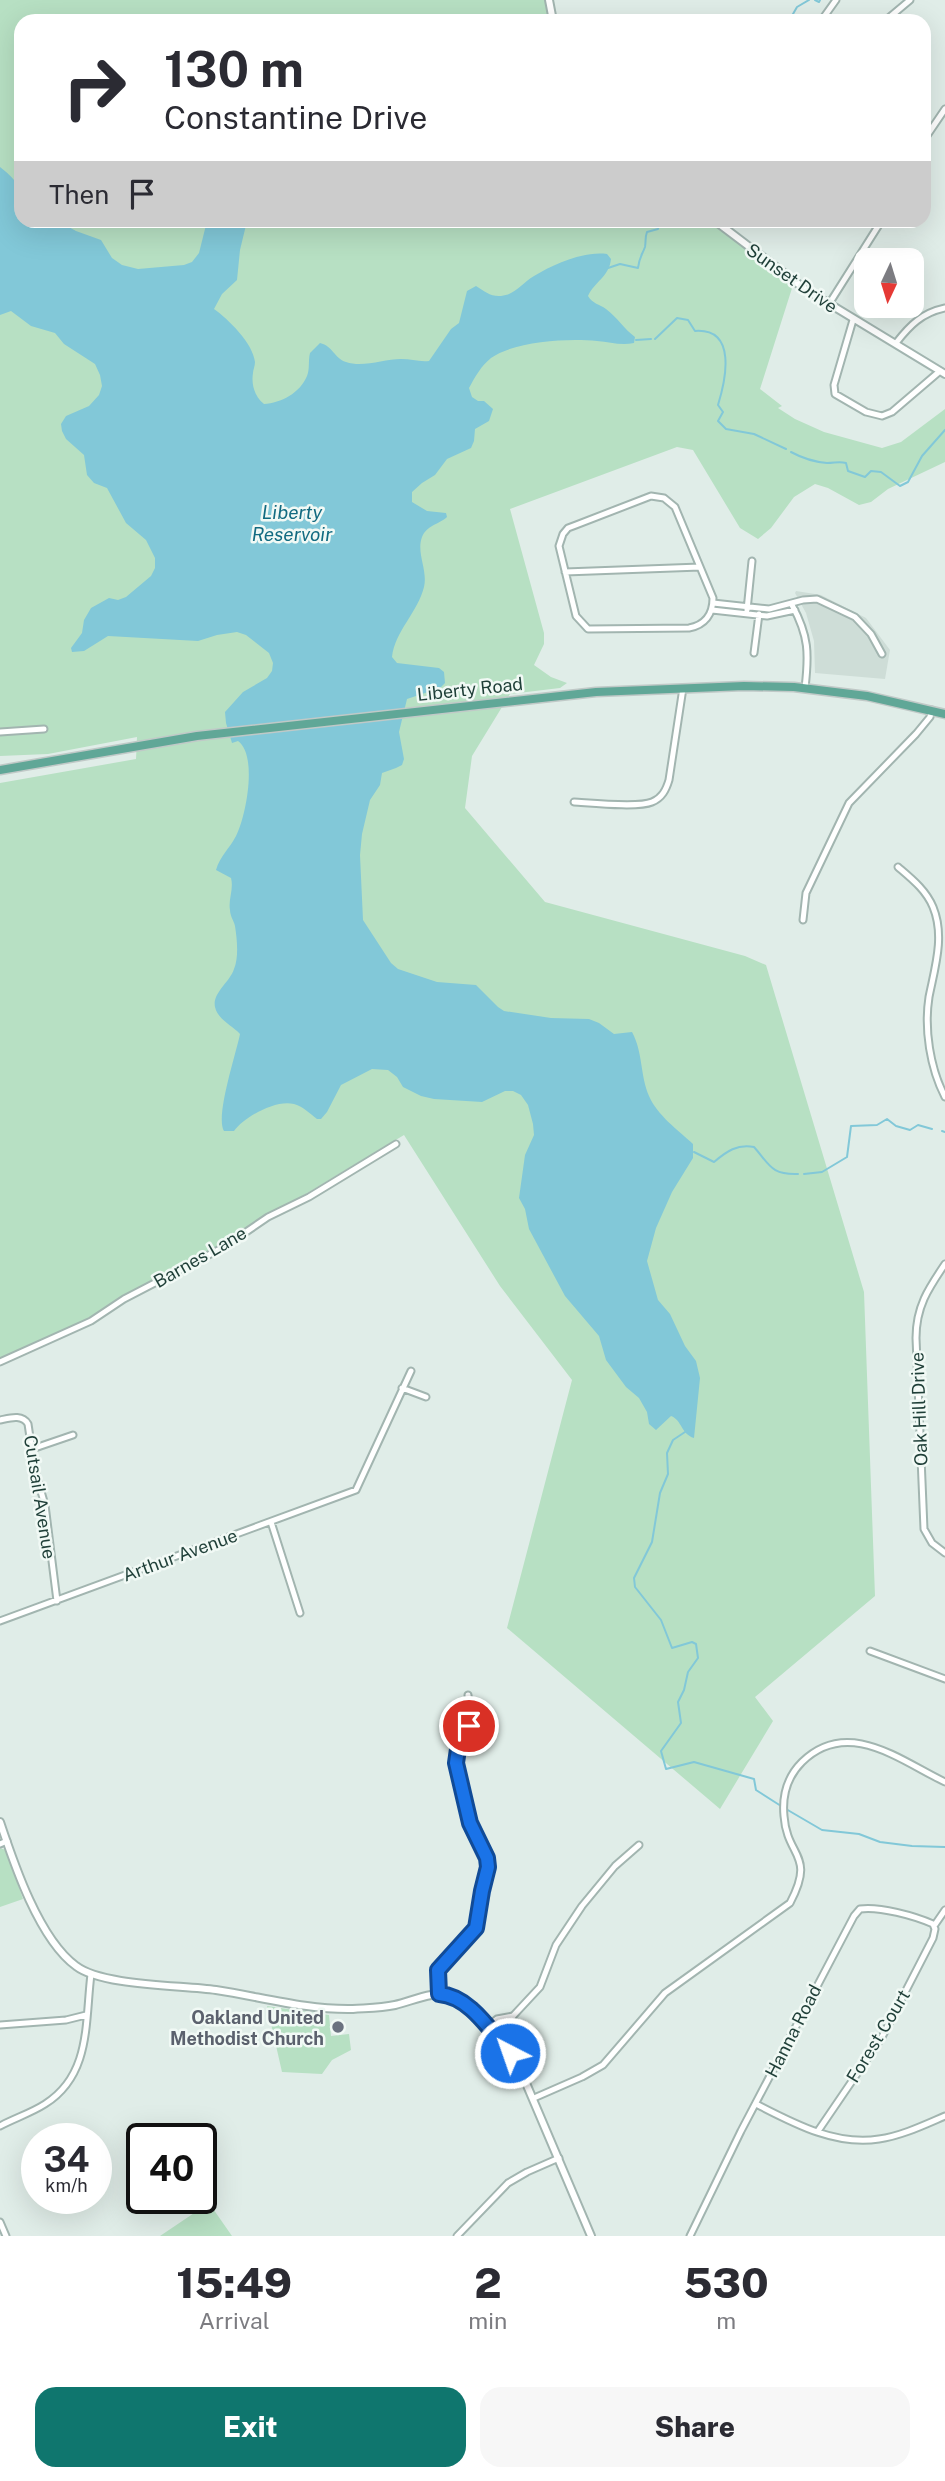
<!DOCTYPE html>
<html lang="en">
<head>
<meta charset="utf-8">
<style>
	:root { --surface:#fff; --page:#f7f7f7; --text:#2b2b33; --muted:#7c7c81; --accent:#0f766e }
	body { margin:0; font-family:"Public Sans",sans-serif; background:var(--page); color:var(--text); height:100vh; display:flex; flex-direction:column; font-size:26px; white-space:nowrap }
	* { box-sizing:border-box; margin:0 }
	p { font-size:23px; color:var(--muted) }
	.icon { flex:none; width:38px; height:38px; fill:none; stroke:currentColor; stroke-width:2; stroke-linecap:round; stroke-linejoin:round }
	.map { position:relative; height:2236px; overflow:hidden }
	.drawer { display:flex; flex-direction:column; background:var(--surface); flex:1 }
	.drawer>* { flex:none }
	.banner { position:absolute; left:14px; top:14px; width:917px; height:214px; border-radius:21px; box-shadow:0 7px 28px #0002; background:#fff; color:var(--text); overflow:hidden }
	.needle { width:46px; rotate:184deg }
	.controls { position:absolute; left:854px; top:248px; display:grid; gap:14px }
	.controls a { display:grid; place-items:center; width:70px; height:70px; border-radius:14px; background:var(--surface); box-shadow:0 7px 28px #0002; font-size:35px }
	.speed { position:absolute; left:21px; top:2123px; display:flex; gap:14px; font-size:35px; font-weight:700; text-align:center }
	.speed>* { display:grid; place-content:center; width:91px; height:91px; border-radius:50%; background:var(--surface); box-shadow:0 7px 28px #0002; line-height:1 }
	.speed small { font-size:18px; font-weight:400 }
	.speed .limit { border:4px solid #111; border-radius:10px; background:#fff; color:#111 }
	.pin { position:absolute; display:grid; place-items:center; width:60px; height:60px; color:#fff; margin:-30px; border:4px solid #fff; border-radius:50%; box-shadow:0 2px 7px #0007 }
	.me { position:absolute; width:77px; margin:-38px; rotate:319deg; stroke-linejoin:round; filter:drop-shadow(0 0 5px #0008) }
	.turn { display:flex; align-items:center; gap:24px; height:147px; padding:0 35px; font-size:32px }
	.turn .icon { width:91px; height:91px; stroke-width:2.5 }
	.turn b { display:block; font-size:49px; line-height:60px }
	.then { display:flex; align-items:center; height:66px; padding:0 35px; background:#0003; gap:14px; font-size:26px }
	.eta { display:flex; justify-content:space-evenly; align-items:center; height:119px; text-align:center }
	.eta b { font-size:42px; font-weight:800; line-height:49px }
	.cta { display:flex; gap:14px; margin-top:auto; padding:14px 35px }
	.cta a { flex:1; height:80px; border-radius:21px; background:var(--accent); color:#fff; font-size:28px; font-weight:800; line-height:80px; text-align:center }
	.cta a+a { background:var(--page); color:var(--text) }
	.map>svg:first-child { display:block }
</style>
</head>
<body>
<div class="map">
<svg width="945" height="2236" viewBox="0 0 945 2236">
	<rect width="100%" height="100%" fill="#e0ede8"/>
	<path fill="#ceddd7" d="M 796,591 L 821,595 L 866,618 L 890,650 L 885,679 L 815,673 L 814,641 L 806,613 L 795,593 Z"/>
	<path fill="#b7e0c3" d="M 0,0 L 546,0 L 550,21 L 21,21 L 21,220 L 709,221 L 793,285 L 760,389 L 782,406 L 778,408 L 795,419 L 824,432 L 882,448 L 901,442 L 945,409 L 945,462 L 888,489 L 871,502 L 859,505 L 828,488 L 815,484 L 794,497 L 771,528 L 758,539 L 740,528 L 693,450 L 677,447 L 510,509 L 544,633 L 544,644 L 534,665 L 551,677 L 567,683 L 560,688 L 510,694 L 472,756 L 465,808 L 545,902 L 745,956 L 766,965 L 864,1292 L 875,1596 L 755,1697 L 773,1721 L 720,1809 L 507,1628 L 572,1380 L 500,1286 L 404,1135 L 91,1323 L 0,1364 L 0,783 L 136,759 L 137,737 L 48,754 L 0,756 Z
		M 0,1848 L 6,1850 L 23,1899 L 0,1907 Z
		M 267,2006 L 329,2015 L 331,2036 L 349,2034 L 351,2050 L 332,2060 L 322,2074 L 282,2072 Z
		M 209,2203 L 232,2236 L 160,2236 Z"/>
	<path fill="#82c8d8" d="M 0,167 C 24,186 21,192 21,220 L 58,221 L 76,231 L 101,240 L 112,258 L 122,265 L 138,269 L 184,265 L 192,262 L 199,253 L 207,221 L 247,221 L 240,250 L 237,280 L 222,294 L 214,309 C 228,319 253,343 255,362 C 255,366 253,370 253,373 C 251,385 255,397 264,404 C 281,403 300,393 307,376 C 310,369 308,361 310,353 L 320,343 C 333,346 334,358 346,362 C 363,368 384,359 401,359 C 411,359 419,362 429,361 L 451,329 L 459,323 L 467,291 L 476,286 C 484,291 491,297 501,296 C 515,295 522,283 534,276 C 554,264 583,251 607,254 L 611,259 C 609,277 595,281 588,296 C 593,304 599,304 606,309 C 617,317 624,329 635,337 L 634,343 C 621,346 610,342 597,341 C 568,338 515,341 491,358 C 481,366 475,377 469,388 L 472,397 L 478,401 L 484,401 L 493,409 L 489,421 L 475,429 L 474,441 L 471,448 L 447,459 L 435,475 L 422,483 L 412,492 L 412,502 L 427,511 L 446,513 L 447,517 C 438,525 427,525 422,537 C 416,553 428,570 424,587 C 418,612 395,631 392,657 L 397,663 L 439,668 L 444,672 L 445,683 L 440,688 L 407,699 L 399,732 L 404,759 L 402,765 L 396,768 L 382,773 L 380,785 L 370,800 L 362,834 L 360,855 L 363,920 L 391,963 L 398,969 L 437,982 L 476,985 L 498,1007 L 504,1011 L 551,1018 L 589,1019 L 599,1023 L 614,1034 L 632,1032 C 643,1052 640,1075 649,1096 C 657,1115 678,1130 693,1144 L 693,1158 L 672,1192 L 656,1228 L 647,1261 L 658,1300 L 670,1314 L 685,1346 L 696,1361 L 700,1378 L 694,1438 C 681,1434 682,1420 671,1416 L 656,1430 L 649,1424 L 647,1412 L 639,1398 L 626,1387 L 606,1360 L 599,1336 L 565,1296 L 529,1229 L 525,1209 L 519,1198 L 525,1155 L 534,1135 L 533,1124 L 528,1105 L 521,1095 L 513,1091 L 505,1091 L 482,1102 L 434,1099 L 421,1096 L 403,1087 L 397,1077 L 388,1070 L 372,1069 L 341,1085 L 327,1112 L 321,1119 L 317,1119 C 309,1113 304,1107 294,1104 C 276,1099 244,1117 234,1131 L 224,1131 C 215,1117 236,1054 240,1034 C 232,1025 218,1020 215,1007 C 212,993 230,982 234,969 C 239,957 237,939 235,926 C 234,921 230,916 230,910 C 228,900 234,889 231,878 L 216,870 C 220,856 230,848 236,836 C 246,817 258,755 238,741 L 232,743 L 226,723 L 225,712 L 243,692 L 267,678 L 272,671 L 273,663 L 269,653 L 246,635 L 237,632 L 217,635 L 198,641 L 108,636 L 84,651 L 72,652 L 71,648 L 82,633 L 84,620 L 91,608 L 109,598 L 118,600 L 126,597 L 151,576 L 155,568 L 155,558 L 146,540 L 126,523 L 107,488 L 94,483 L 87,475 L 84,455 L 66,439 L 62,431 L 61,424 L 66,416 L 89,406 L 99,395 L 102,386 L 100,375 L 95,364 L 64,344 L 55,333 L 31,326 L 11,311 L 0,315 Z"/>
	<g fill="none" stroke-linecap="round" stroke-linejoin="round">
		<path stroke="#82c8d8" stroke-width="2" d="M 815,0 L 819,2 L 820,0
			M 789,21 L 797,7 L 809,0
			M 608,268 L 620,264 L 638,268 C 639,258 642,255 645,247 C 646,241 645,237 647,232 L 658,229 L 659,220
			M 655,339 L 677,318 L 688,320 L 695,331 C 737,328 726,379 718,405 L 723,412 L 718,421 L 726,429 L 754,434 L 786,449
			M 636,340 L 651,339
			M 791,452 C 802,458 815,462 827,463 C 835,463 839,461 846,463 L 848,471 L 865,477 L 871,471 L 881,472 L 900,486 L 908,482 L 922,456 L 945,430
			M 942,1131 L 945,1132
			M 694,1152 L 714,1162 C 727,1151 737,1144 754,1147 C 770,1165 771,1175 798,1174
			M 804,1174 L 822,1172 L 847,1157 L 851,1126 L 877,1125 L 887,1119 L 896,1126 L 910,1130 L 918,1125 L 932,1129
			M 685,1432 L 673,1440 L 667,1453 L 668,1474 L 660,1493 L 652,1542 L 634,1578 L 635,1587 L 661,1620 L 672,1648 L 692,1642 L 696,1644 L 698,1658 L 688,1672 L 684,1690 L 678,1702 L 681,1723 L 661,1751 L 666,1769 L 694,1762 L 754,1779 L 756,1790 L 781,1806
			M 786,1809 L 822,1830 L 859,1834 L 880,1842 L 912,1846 L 945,1847"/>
		<g stroke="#a2b5b0" stroke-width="9">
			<path id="minor" d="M 821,21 L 836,0
				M 885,21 L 910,0
				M 924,140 L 945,109
				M 829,304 L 882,220
				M 853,320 L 834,385 L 835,394 L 866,412 L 882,416 L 892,412 L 940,371
				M 896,343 C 910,325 922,313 945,308
				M 651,496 L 664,498 L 675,507 L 713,598 C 713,614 705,625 689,628 L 588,629 L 576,616 L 559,546 L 563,534 L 568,528 L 576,525 Z
				M 565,572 L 700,567
				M 713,603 L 769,609 L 803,600 L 817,599 L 855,617 L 871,634 L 882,654
				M 792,605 C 809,636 809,654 805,688
				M 712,610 L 767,616 L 795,610
				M 747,610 L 752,561
				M 754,653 L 759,614
				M 0,732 L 44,729
				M 574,802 C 591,803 638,808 652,802 C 662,798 666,790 669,780 L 683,688
				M 898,867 C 912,879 926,890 933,907 C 945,936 935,967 929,997 C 924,1029 930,1068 945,1097
				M 803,920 L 806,893 L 849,803 L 916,734 L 930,717 L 932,710
				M 945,1264 C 928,1289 916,1307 916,1338 L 924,1529 L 932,1543 L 945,1553
				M 0,1362 L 91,1321 L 124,1299 L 224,1247 L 268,1217 L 309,1197 L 396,1144
				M 402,1388 L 426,1397
				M 0,1420 C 10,1418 22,1414 28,1424 L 35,1471 L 45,1505 L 57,1601
				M 32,1449 L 73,1435
				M 271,1522 L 300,1613
				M 0,1621 L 356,1490 L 411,1371
				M 870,1651 L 945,1679
				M 0,1844 L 7,1841
				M 934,1926 L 945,1910
				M 439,1994 L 438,1970 L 476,1928 L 482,1891 L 488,1867 L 485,1853 L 470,1823 L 456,1763 L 458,1749 L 467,1730 L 470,1718 L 468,1695
				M 0,2025 L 66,2020 L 86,2015
				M 487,2027 L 497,2019 L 513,2016 L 540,1987 L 556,1945 L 582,1906 L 615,1866 L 639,1845
				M 534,2098 L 582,2077 L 603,2065 L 665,1993 L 790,1903 C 816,1854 787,1858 784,1816 C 782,1795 787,1777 802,1762 C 848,1717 901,1761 945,1782
				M 756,2104 C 793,2123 835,2146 879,2139 C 901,2136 924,2125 945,2116
				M 0,2126 C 15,2118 31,2113 45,2104 C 91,2075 85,2023 91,1974
				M 0,2222 L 6,2236
				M 457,2236 L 508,2183 L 527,2172 L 559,2158
				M 690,2236 L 741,2131 L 854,1916 L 860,1909 C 879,1906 915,1916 933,1924 L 935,1929 L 933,1938 L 882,2037 L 818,2131"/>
		</g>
		<g stroke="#a2b5b0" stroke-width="10">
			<path id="tertiary" d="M 549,0 L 553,21
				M 714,220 L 805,289 L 945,374
				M 0,1822 C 14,1864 39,1939 76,1966 C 102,1986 180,1985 216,1990 C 262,1997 306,2010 353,2009 C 367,2008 381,2008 395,2005 C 413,2001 433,1990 452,1996 C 474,2003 508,2049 520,2069 L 591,2236"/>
		</g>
		<g stroke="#c0c9c7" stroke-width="11">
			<path id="primary" d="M 0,770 L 197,736 L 596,692 L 744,686 L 794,687 L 867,696 L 945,714"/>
		</g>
		<use href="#minor" stroke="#fff" stroke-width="5"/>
		<use href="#tertiary" stroke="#fff" stroke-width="6"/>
		<use href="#primary" stroke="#60a797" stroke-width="8"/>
	</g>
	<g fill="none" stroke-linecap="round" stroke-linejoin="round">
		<g stroke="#114b97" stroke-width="18">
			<path id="route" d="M 469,1726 L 458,1749 L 456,1763 L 470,1823 L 487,1858 L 488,1867 L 482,1891 L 476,1928 L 438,1970 L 439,1994 C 470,1996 491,2032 510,2053"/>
		</g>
		<use href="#route" stroke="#1a73e8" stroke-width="12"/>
	</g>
	<circle fill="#6b7280" stroke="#f1f9f5" stroke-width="2.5" cx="338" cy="2027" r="7"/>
	<g text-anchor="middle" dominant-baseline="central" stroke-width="5" stroke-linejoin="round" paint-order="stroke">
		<g font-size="18" fill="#1f3f38" stroke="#f1f9f5">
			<text transform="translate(792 278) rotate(35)">Sunset Drive</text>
			<text transform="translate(470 689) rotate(-6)">Liberty Road</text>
			<text transform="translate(200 1257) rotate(-30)">Barnes Lane</text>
			<text transform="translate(919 1409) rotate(-92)">Oak Hill Drive</text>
			<text transform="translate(40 1497) rotate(81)">Cutsail Avenue</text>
			<text transform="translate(180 1555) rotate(-20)">Arthur Avenue</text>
			<text transform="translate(793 2031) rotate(-63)">Hanna Road</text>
			<text transform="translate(878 2036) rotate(-59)">Forest Court</text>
		</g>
		<g font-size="18" font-weight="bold" fill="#5b616d" stroke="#f1f9f5" text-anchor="end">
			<text x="324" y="2017">Oakland United<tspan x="324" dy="21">Methodist Church</tspan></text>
		</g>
		<g font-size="19" font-style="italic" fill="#126b81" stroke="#f1f9f5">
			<text x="292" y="512">Liberty<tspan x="292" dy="22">Reservoir</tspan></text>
		</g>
	</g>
</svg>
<div class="controls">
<a><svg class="needle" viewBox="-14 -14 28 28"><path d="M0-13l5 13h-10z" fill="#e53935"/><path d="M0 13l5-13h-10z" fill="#7c7c81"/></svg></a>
</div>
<div class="speed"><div>34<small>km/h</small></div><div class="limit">40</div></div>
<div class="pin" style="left:469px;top:1726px;background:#d93025"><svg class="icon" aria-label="arrive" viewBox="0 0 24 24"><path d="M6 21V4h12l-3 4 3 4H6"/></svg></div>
<svg class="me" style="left:510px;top:2053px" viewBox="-20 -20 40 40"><circle r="17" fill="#1a73e8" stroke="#fff" stroke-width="3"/><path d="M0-11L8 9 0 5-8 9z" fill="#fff"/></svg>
<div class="banner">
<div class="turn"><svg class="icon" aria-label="right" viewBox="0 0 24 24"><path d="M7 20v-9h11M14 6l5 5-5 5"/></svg><div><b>130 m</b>Constantine Drive</div></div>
<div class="then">Then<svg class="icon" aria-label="arrive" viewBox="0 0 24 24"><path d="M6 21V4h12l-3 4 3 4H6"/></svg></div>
</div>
</div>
<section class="drawer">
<div class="eta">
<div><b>15:49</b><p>Arrival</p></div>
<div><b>2</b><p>min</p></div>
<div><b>530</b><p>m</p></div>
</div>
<div class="cta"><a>Exit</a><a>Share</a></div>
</section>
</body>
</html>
